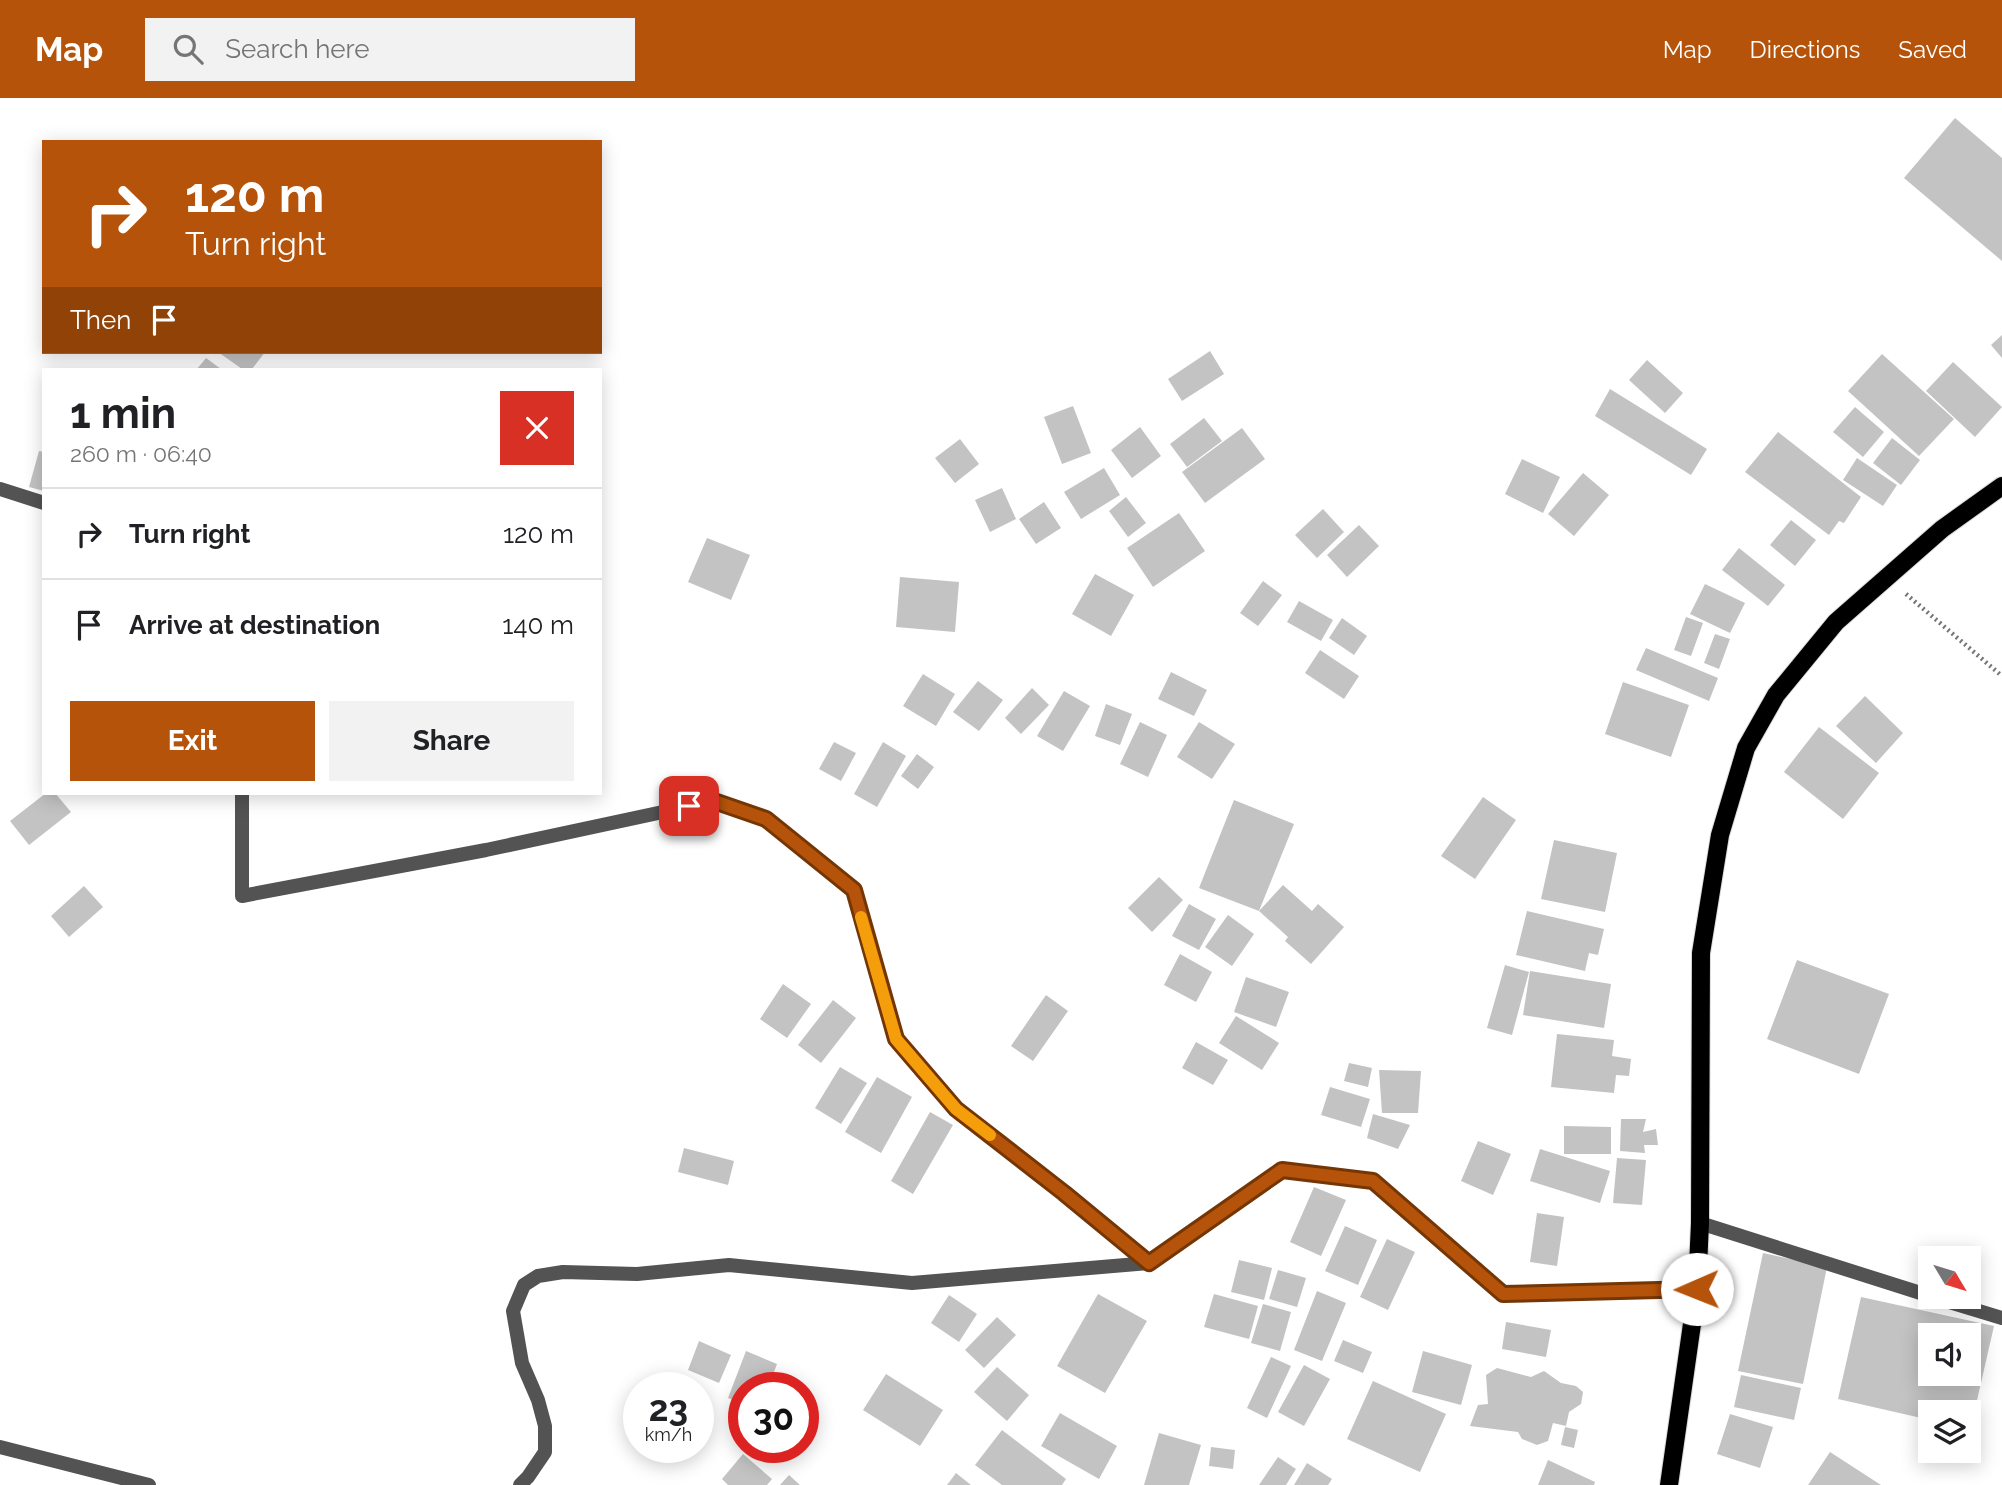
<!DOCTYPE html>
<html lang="en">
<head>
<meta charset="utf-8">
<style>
	:root { --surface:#fff; --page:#f2f2f2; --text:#202124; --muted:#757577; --line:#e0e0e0; --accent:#b45309 }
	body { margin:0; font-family:Raleway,sans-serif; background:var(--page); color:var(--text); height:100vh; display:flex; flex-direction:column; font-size:26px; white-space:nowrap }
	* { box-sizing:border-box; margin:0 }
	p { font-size:23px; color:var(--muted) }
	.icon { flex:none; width:38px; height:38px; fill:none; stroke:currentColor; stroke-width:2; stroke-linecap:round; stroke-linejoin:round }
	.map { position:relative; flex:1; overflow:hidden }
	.drawer { position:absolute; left:42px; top:270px; width:560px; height:427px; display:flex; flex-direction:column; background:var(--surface); border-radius:0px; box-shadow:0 4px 18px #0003 }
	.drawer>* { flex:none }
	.hud { position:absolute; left:42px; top:42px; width:560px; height:214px; border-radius:0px; box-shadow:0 4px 18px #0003; background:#b45309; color:#fff; overflow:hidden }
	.needle { width:46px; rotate:128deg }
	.controls { position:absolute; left:1918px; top:1148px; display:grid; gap:14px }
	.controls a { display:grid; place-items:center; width:63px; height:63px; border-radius:0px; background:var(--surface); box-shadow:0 4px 18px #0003; font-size:35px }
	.speed { position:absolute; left:623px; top:1274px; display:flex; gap:14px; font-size:35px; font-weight:700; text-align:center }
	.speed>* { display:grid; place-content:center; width:91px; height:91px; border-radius:50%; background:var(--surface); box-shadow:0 4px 18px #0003; line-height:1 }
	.speed small { font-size:18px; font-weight:400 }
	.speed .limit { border:10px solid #d22; background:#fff; color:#111 }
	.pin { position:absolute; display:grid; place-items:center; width:60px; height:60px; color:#fff; margin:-30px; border-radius:14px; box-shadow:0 4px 10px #0006 }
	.me { position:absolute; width:77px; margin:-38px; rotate:269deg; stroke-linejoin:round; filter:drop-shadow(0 0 5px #0008) }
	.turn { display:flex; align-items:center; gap:24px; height:147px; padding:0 28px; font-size:32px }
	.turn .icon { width:91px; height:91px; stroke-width:2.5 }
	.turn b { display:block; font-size:49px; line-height:60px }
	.then { display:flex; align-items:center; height:66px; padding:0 28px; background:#0003; gap:14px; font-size:26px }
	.round { display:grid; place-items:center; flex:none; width:74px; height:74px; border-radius:0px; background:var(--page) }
	.headline { display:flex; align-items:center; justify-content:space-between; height:119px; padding:0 28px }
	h1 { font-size:42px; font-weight:700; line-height:52px }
	.action { display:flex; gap:14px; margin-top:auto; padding:14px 28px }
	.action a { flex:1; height:80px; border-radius:0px; background:var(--accent); color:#fff; font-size:28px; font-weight:700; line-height:80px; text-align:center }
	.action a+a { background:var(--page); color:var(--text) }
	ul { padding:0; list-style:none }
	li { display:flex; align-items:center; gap:21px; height:91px; padding:0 28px; border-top:2px solid var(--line) }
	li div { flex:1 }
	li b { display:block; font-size:26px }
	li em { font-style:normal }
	header { display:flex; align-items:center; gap:42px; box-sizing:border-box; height:98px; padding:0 35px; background:var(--accent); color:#fff }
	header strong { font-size:33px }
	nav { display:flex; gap:38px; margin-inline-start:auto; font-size:24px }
	.search { width:490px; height:63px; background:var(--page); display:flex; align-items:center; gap:18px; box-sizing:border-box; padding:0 24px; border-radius:0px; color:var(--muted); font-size:26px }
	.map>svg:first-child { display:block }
</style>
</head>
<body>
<header>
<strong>Map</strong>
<div class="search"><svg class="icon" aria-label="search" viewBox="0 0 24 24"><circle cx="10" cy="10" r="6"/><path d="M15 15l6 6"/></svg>Search here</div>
<nav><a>Map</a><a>Directions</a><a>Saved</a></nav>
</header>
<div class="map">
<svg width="2002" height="1387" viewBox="0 0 2002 1387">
	<rect width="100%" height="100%" fill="#fff"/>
	<path fill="#c3c3c3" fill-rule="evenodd" d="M 1955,20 L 2002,60 L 2002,163 L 1904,80 Z
		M 2002,237 L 2002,260 L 1991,247 Z
		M 1210,253 L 1224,276 L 1182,303 L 1168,281 Z
		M 218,254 L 265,254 L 252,271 L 242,271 Z
		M 1882,256 L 1954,321 L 1919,358 L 1848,293 Z
		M 206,260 L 221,271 L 197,271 Z
		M 1647,262 L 1683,295 L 1665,315 L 1629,282 Z
		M 1953,264 L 2002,309 L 1975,339 L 1926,293 Z
		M 1610,291 L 1707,351 L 1691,377 L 1595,318 Z
		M 1073,308 L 1091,355 L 1062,366 L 1044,319 Z
		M 1855,309 L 1884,334 L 1863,359 L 1833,334 Z
		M 1204,320 L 1222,343 L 1187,369 L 1170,346 Z
		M 1140,329 L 1161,358 L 1132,380 L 1111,352 Z
		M 1242,330 L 1265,361 L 1205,405 L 1182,374 Z
		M 1778,334 L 1861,399 L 1844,425 L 1839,423 L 1829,437 L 1745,374 Z
		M 1892,340 L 1920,362 L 1901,387 L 1873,365 Z
		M 960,341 L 979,366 L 955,385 L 935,360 Z
		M 39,353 L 44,354 L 44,393 L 29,389 Z
		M 1857,360 L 1897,387 L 1883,408 L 1843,382 Z
		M 1522,361 L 1560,379 L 1543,415 L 1505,396 Z
		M 1104,370 L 1120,397 L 1081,421 L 1064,394 Z
		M 1583,375 L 1609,397 L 1574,438 L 1548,416 Z
		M 1002,390 L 1016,421 L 990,434 L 975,402 Z
		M 1126,399 L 1146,425 L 1128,439 L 1109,413 Z
		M 1044,404 L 1061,430 L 1036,446 L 1019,421 Z
		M 1323,411 L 1344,434 L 1317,460 L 1295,437 Z
		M 1179,415 L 1205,453 L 1153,489 L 1127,450 Z
		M 1791,422 L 1816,442 L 1795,468 L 1770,447 Z
		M 1359,427 L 1379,448 L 1347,479 L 1327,457 Z
		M 707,440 L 750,457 L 731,502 L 688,484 Z
		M 1739,450 L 1785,487 L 1768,508 L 1722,472 Z
		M 1095,476 L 1134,497 L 1111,538 L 1072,516 Z
		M 900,479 L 959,484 L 955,534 L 896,529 Z
		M 1263,483 L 1282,497 L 1258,528 L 1240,515 Z
		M 1705,486 L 1745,505 L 1730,535 L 1690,516 Z
		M 1299,503 L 1333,522 L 1321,543 L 1287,524 Z
		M 1686,519 L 1703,525 L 1691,558 L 1674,552 Z
		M 1342,520 L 1367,538 L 1354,557 L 1329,540 Z
		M 1715,536 L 1730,541 L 1719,571 L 1704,565 Z
		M 1646,550 L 1718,580 L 1709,603 L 1636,572 Z
		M 1320,552 L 1359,578 L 1344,601 L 1305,575 Z
		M 1171,574 L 1207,592 L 1194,618 L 1158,601 Z
		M 923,576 L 955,596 L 936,628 L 903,608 Z
		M 978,583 L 1003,602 L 979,633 L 953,614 Z
		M 1623,584 L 1689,607 L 1671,659 L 1605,636 Z
		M 1032,590 L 1049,607 L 1021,636 L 1005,620 Z
		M 1064,593 L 1090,608 L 1063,653 L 1037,638 Z
		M 1865,598 L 1903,635 L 1876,665 L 1836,628 Z
		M 1106,606 L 1132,616 L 1120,647 L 1095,638 Z
		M 1140,624 L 1167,637 L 1148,679 L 1120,666 Z
		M 1199,624 L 1235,646 L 1212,681 L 1177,659 Z
		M 1819,629 L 1879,675 L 1843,721 L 1784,674 Z
		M 834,644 L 856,655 L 841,683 L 819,671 Z
		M 883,644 L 906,658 L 877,709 L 854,696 Z
		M 917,656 L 934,669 L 918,691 L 901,678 Z
		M 46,695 L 55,695 L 71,714 L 29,747 L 10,723 Z
		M 1483,699 L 1516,722 L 1475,781 L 1441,758 Z
		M 1234,702 L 1294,726 L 1259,813 L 1283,787 L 1312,813 L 1318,806 L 1344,829 L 1311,866 L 1285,843 L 1288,839 L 1259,813 L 1199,790 Z
		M 1554,742 L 1617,755 L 1605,814 L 1541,801 Z
		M 1159,779 L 1183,802 L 1152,834 L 1128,810 Z
		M 84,788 L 103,809 L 69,839 L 51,818 Z
		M 1189,806 L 1216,821 L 1199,852 L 1172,838 Z
		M 1527,813 L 1604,831 L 1598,857 L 1589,855 L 1585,873 L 1516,857 Z
		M 1228,817 L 1254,836 L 1232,868 L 1205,849 Z
		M 1180,856 L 1212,874 L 1196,904 L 1164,887 Z
		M 1797,862 L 1889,896 L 1859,976 L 1767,941 Z
		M 1505,867 L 1529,874 L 1512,937 L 1487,930 Z
		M 1530,873 L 1611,886 L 1604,930 L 1523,917 Z
		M 1246,879 L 1289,894 L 1276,929 L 1234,914 Z
		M 783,886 L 811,906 L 787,940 L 760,921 Z
		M 1046,897 L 1068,913 L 1033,963 L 1011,948 Z
		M 833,902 L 856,920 L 821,965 L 798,947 Z
		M 1236,918 L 1279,945 L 1262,972 L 1219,945 Z
		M 1557,936 L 1614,942 L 1612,958 L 1631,961 L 1629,978 L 1616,977 L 1614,995 L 1551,989 Z
		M 1196,944 L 1228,962 L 1213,987 L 1182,970 Z
		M 1349,965 L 1372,970 L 1368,989 L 1344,983 Z
		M 840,969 L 867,985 L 841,1026 L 815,1010 Z
		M 1379,972 L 1421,973 L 1418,1015 L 1382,1015 Z
		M 877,979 L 912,999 L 881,1055 L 845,1034 Z
		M 1330,989 L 1370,1001 L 1361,1029 L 1321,1017 Z
		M 930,1014 L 953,1027 L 913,1096 L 891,1083 Z
		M 1373,1016 L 1410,1027 L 1398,1051 L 1367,1040 Z
		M 1621,1021 L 1646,1021 L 1643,1034 L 1656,1031 L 1658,1047 L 1644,1047 L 1645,1055 L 1620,1053 Z
		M 1564,1028 L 1611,1029 L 1611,1056 L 1564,1056 Z
		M 1478,1043 L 1511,1056 L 1493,1097 L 1461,1083 Z
		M 684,1050 L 734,1063 L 728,1087 L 678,1074 Z
		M 1540,1051 L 1610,1073 L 1600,1105 L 1530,1083 Z
		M 1617,1060 L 1646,1062 L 1642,1107 L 1613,1105 Z
		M 1314,1089 L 1346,1102 L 1321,1158 L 1290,1144 Z
		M 1537,1115 L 1564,1119 L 1557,1168 L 1530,1164 Z
		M 1345,1128 L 1377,1142 L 1358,1187 L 1325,1173 Z
		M 1387,1141 L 1415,1154 L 1388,1212 L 1360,1199 Z
		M 1763,1155 L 1827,1169 L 1803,1286 L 1738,1273 Z
		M 1239,1162 L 1272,1170 L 1264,1202 L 1231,1194 Z
		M 1278,1172 L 1306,1180 L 1297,1209 L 1269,1201 Z
		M 1317,1193 L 1346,1205 L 1322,1263 L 1294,1252 Z
		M 1098,1196 L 1147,1223 L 1105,1295 L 1057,1268 Z
		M 1214,1196 L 1258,1208 L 1249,1241 L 1204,1229 Z
		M 949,1197 L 977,1216 L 959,1244 L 931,1225 Z
		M 1861,1199 L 1994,1228 L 1970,1333 L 1969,1314 L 1930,1314 L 1930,1322 L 1838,1301 ZM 1930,1237 L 1969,1237 L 1969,1276 L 1930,1276 Z
		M 1263,1206 L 1291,1214 L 1280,1253 L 1251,1245 Z
		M 997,1219 L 1016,1237 L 984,1270 L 965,1252 Z
		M 1506,1224 L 1551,1232 L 1546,1259 L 1502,1251 Z
		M 1343,1242 L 1372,1254 L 1363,1275 L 1334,1263 Z
		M 699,1243 L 731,1257 L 719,1285 L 688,1272 Z
		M 746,1253 L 777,1266 L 768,1290 L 744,1290 L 744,1306 L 728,1300 Z
		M 1423,1253 L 1472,1267 L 1461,1307 L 1412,1294 Z
		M 1271,1259 L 1291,1268 L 1267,1320 L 1247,1310 Z
		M 1304,1267 L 1330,1281 L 1304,1328 L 1278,1314 Z
		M 997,1269 L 1029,1297 L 1007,1323 L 974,1294 Z
		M 1497,1270 L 1531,1279 L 1544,1273 L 1561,1285 L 1576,1288 L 1583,1294 L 1581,1306 L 1569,1314 L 1566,1328 L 1553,1325 L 1548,1343 L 1537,1347 L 1522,1341 L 1518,1334 L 1470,1328 L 1478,1307 L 1488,1306 L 1486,1277 Z
		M 886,1276 L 943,1312 L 920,1348 L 863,1312 Z
		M 1741,1277 L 1801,1290 L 1794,1322 L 1734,1309 Z
		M 1373,1283 L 1446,1316 L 1420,1374 L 1347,1341 Z
		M 1060,1315 L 1117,1348 L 1099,1381 L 1041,1348 Z
		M 1730,1316 L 1773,1329 L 1760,1370 L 1717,1356 Z
		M 1565,1329 L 1578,1332 L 1574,1350 L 1561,1347 Z
		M 1002,1332 L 1066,1381 L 1062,1387 L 1002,1387 L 975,1367 Z
		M 1159,1335 L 1201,1347 L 1189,1387 L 1144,1387 Z
		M 1211,1349 L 1235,1352 L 1233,1371 L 1209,1368 Z
		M 1830,1354 L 1881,1387 L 1808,1387 Z
		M 743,1356 L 772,1381 L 767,1387 L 728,1387 L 722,1381 Z
		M 1278,1359 L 1296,1371 L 1286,1387 L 1259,1387 Z
		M 1548,1362 L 1595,1384 L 1594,1387 L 1538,1387 Z
		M 1307,1365 L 1332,1381 L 1328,1387 L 1294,1387 Z
		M 956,1375 L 971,1387 L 947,1387 Z
		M 789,1377 L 800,1387 L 780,1387 Z"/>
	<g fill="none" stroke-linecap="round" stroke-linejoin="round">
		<g stroke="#dbdbdb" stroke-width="20">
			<path id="primary" d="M 1669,1387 L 1697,1191 L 1700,1125 L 1701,855 L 1720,737 L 1746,650 L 1776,597 L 1836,524 L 1942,431 L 2002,388"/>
		</g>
		<path stroke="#757575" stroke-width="4.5" stroke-dasharray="2 3.5" stroke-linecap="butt" d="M 1906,496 L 2002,578"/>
		<path stroke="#535353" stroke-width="14" d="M 0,391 L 44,405
			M 242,695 L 242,798 L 486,752 L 714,703 L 766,721 L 854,792 L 896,941 L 956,1011 L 1064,1095 L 1149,1165
			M 1700,1125 L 1930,1198
			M 1933,1199 L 2002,1220
			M 0,1349 L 149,1387
			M 520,1387 L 528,1379 L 545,1354 L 545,1328 L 538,1302 L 522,1265 L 513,1213 L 524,1187 L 538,1178 L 563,1174 L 637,1176 L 729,1167 L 912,1185 L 1149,1165 L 1282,1072 L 1373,1083 L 1503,1196 L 1697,1191"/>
		<use href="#primary" stroke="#000" stroke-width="18"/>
	</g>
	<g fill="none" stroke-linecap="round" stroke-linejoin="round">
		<g stroke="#753606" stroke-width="18">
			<path id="route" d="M 689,708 L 714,703 L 766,721 L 854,792 L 896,941 L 956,1011 L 1064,1095 L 1149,1165 L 1282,1072 L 1373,1083 L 1503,1196 L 1697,1191"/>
		</g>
		<use href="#route" stroke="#b45309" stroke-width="12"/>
		<path stroke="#f59e0b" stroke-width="12" d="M 861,819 L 896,941 L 956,1011 L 990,1037"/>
	</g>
</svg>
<div class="controls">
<a><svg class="needle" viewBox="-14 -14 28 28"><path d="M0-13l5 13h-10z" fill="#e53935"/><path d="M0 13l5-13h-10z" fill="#757577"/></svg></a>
<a><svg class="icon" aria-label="sound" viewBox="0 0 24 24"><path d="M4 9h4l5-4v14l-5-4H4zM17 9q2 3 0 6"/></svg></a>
<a><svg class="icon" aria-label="layers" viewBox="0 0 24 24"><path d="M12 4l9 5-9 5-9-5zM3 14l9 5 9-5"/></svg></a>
</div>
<div class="speed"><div>23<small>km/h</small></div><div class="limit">30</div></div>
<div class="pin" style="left:689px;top:708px;background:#d93025"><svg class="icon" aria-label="arrive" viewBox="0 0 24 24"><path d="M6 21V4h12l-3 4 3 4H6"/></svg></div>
<svg class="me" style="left:1697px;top:1191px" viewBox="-20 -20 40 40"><circle r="19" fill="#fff"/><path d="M0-13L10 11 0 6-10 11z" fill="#b45309"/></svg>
<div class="hud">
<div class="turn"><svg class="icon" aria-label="right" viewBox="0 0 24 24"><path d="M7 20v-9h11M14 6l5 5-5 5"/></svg><div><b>120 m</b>Turn right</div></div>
<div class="then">Then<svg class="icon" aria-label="arrive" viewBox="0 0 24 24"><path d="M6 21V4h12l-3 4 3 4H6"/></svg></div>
</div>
<section class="drawer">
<div class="headline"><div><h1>1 min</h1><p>260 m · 06:40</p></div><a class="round" style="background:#d93025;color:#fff"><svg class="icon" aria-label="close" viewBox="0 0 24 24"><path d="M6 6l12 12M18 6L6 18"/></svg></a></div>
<ul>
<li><svg class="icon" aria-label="right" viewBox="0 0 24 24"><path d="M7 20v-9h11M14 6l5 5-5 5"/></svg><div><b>Turn right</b></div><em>120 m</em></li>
<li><svg class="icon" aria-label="arrive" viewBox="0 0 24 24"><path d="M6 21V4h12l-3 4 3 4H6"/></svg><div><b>Arrive at destination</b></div><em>140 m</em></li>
</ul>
<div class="action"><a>Exit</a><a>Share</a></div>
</section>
</div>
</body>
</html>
